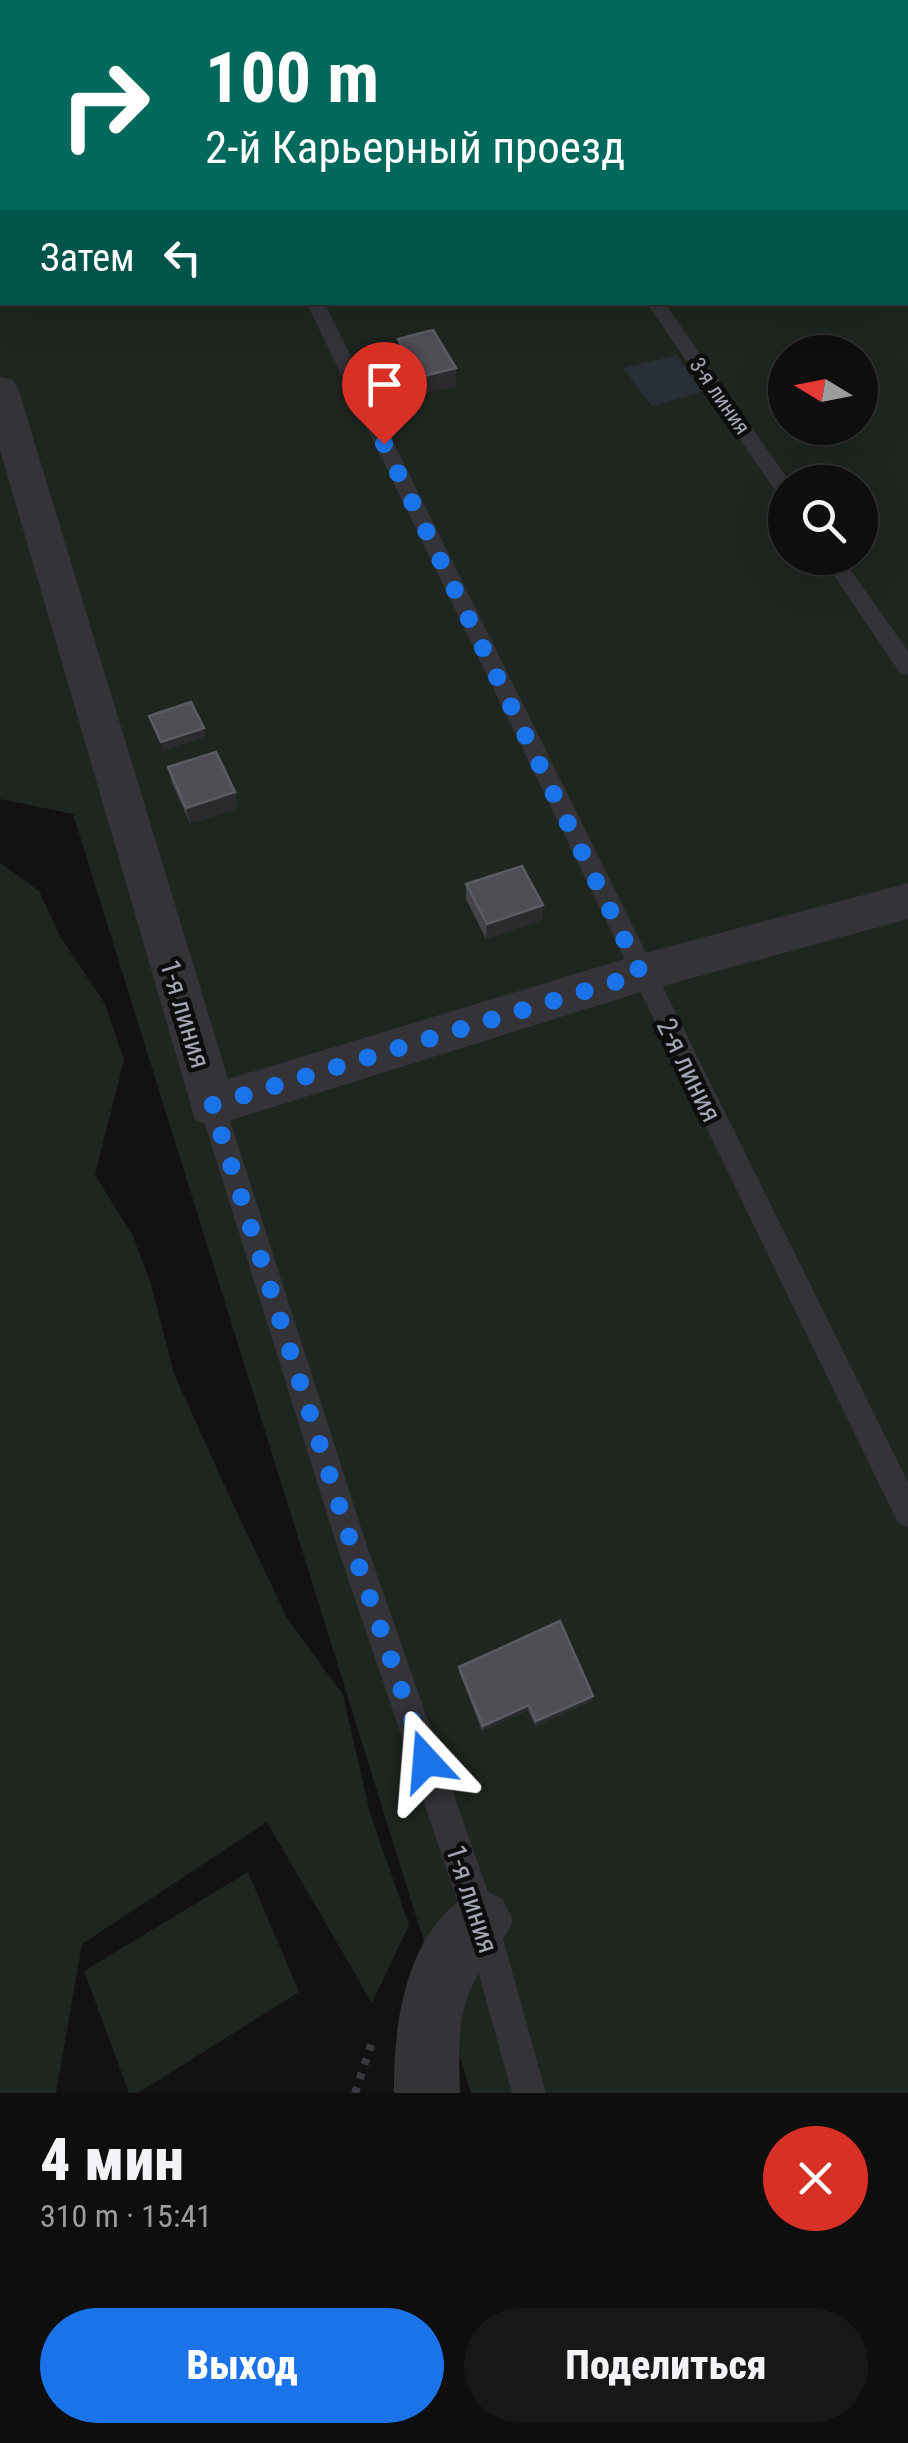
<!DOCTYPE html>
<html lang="ru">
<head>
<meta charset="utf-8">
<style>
	:root { --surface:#0e0e0e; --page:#171717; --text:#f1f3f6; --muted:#9b9c9e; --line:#2e2e2e; --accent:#1a73e8 }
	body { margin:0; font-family:"Roboto Condensed",sans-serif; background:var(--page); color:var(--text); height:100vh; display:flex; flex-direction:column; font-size:38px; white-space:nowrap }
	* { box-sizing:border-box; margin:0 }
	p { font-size:32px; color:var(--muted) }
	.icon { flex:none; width:55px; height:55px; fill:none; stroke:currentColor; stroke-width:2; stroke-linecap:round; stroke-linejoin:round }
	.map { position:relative; height:2093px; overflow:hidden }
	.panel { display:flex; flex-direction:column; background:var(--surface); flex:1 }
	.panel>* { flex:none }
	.hud { position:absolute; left:0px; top:0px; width:910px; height:305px; box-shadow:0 10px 40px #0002,0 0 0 2px var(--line); background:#00695c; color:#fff; overflow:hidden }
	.needle { width:65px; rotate:280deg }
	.buttons { position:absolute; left:768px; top:335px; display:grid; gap:20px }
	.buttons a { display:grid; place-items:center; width:110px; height:110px; border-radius:50%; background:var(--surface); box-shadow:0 10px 40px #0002,0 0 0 2px var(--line); font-size:50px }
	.pin { position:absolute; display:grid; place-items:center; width:85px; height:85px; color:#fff; margin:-102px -42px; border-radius:50% 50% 50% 0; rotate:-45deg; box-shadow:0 0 10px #0007 }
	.pin .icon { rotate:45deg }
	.me { position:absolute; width:110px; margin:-55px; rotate:341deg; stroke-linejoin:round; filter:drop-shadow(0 0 8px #0008) }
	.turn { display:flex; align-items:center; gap:35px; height:210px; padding:0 40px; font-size:45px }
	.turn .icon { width:130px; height:130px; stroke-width:2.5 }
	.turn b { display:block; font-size:70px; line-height:85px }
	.then { display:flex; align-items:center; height:95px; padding:0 40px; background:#0003; gap:20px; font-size:38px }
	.round { display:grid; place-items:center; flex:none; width:105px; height:105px; border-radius:52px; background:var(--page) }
	.overview { display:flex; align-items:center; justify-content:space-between; height:170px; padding:0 40px }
	h1 { font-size:60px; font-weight:800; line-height:75px }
	.action { display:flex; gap:20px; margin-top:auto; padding:20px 40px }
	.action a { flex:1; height:115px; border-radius:60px; background:var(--accent); color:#fff; font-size:40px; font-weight:800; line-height:115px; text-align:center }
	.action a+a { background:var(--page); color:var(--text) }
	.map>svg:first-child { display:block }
</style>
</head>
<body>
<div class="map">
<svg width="908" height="2093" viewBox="0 0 908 2093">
	<rect width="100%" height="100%" fill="#121213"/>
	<path fill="#1e261f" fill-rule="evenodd" d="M 526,0 L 908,0 L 908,2093 L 471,2093 L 73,814 L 0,799 L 0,134 L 2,302 L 908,302 L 908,2 L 516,2 ZM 785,352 L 860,352 L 860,428 L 785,428 ZM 785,482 L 860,482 L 860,558 L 785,558 Z
		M 0,863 L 39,891 L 61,938 L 105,1004 L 124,1060 L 95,1175 L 133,1236 L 151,1284 L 174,1374 L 233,1504 L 287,1618 L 343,1695 L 370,1813 L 409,1925 L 372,2003 L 267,1822 L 82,1944 L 56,2093 L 0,2093 Z
		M 248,1872 L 299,1992 L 138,2093 L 129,2093 L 84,1971 Z"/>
	<path fill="#282f37" d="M 677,355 L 702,392 L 651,406 L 624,368 Z"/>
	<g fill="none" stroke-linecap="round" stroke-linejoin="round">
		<path fill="#282f37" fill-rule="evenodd" d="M 0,116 L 2,116 L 2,146 L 0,146 Z"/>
		<path stroke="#393a3f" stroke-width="4" stroke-dasharray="4 5" stroke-linecap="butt" d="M 149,2 L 159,0
			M 255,2 L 264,0"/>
		<path stroke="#393a3f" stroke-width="8" stroke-dasharray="6 9" stroke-linecap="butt" d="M 355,2093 L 372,2042"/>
		<path fill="#333338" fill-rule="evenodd" d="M 742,0 L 758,0 L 760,2 L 744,2 Z
			M 306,302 L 324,302 L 908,1482 L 908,1528 L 898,1523 Z
			M 646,302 L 664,302 L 790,482 L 785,482 L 785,497 L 778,495 Z
			M 822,558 L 842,558 L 908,651 L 908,675 L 900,673 Z
			M 212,1094 L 221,1097 L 225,1105 L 367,1546 L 498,1921 L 546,2093 L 512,2093 L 464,1921 L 337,1546 L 199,1105 L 203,1097 Z"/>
		<path fill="#333338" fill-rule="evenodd" d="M 0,377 L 13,380 L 18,388 L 228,1079 L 641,954 L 908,883 L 908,919 L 641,992 L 212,1126 L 195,1120 L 0,450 Z
			M 481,1889 L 503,1899 L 513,1921 C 503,1945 485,1960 474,1982 C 456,2016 459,2056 460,2093 L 394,2093 C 393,2022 407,1920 481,1889 Z"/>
		<g stroke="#4a4b51" stroke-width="8">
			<path id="rail" d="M 182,2 L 192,0
				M 216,2 L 226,0"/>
		</g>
		<use href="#rail" stroke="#0d0d0e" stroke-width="5" stroke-dasharray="15" stroke-linecap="butt"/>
	</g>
	<path fill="#434348" d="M 398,339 L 456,386 L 420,394 L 398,356 Z
		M 168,767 L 235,792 L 238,808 L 190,823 L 172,783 Z
		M 466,884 L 543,905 L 541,920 L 486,939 L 466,899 Z
		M 459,1667 L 593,1696 L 591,1701 L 535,1726 L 528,1710 L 482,1731 L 459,1672 Z"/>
	<path fill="#2b2b2e" d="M 456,368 L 456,386 L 420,394 L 420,377 Z
		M 204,728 L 205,737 L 163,751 L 161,742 Z
		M 235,792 L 238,808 L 190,823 L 186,808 Z
		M 543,905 L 541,920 L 486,939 L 487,924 Z
		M 593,1696 L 591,1701 L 535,1726 L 536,1721 Z
		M 529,1705 L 528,1710 L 482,1731 L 483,1726 Z"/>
	<path fill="#4e4e54" stroke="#5b5c63" stroke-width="2.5" d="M 433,330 L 456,368 L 420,377 L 398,339 Z
		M 191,702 L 204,728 L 161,742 L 149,716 Z
		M 216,752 L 235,792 L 186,808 L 168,767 Z
		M 522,866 L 543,905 L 487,924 L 466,884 Z
		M 560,1621 L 593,1696 L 536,1721 L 529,1705 L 483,1726 L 459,1667 Z"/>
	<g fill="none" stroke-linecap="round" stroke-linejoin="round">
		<path stroke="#1a73e8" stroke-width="18" stroke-dasharray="0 32.4" d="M 384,444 L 641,974 L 212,1105 L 352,1546 L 426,1761"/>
	</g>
	<g text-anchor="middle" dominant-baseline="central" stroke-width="9" stroke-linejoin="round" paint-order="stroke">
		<g font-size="22" fill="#a3a7b4" stroke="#0d0d0e">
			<text transform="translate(720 396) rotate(55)">3-я линия</text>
		</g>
		<g font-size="28" fill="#a3a7b4" stroke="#0d0d0e">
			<text transform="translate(185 1014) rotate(73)">1-я линия</text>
			<text transform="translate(689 1070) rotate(64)">2-я линия</text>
			<text transform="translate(472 1899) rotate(72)">1-я линия</text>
		</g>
	</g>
</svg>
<div class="buttons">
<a><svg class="needle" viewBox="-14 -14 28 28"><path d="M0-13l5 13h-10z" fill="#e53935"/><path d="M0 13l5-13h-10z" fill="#9b9c9e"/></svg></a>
<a><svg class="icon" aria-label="search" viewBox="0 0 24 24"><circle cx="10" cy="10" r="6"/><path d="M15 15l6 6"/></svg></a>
</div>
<div class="pin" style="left:384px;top:444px;background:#d93025"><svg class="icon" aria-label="arrive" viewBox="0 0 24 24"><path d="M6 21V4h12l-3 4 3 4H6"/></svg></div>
<svg class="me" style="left:426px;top:1761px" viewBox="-20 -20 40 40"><path d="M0-17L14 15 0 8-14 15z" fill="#1a73e8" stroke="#fff" stroke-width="4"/></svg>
<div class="hud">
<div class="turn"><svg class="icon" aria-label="right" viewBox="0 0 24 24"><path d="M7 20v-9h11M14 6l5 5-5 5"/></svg><div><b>100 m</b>2-й Карьерный проезд</div></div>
<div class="then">Затем<svg class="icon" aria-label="left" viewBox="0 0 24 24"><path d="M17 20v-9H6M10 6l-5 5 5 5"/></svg></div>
</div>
</div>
<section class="panel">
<div class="overview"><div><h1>4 мин</h1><p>310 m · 15:41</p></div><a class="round" style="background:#d93025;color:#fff"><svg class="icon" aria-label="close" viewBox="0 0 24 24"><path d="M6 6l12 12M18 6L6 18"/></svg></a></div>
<div class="action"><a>Выход</a><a>Поделиться</a></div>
</section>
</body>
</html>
